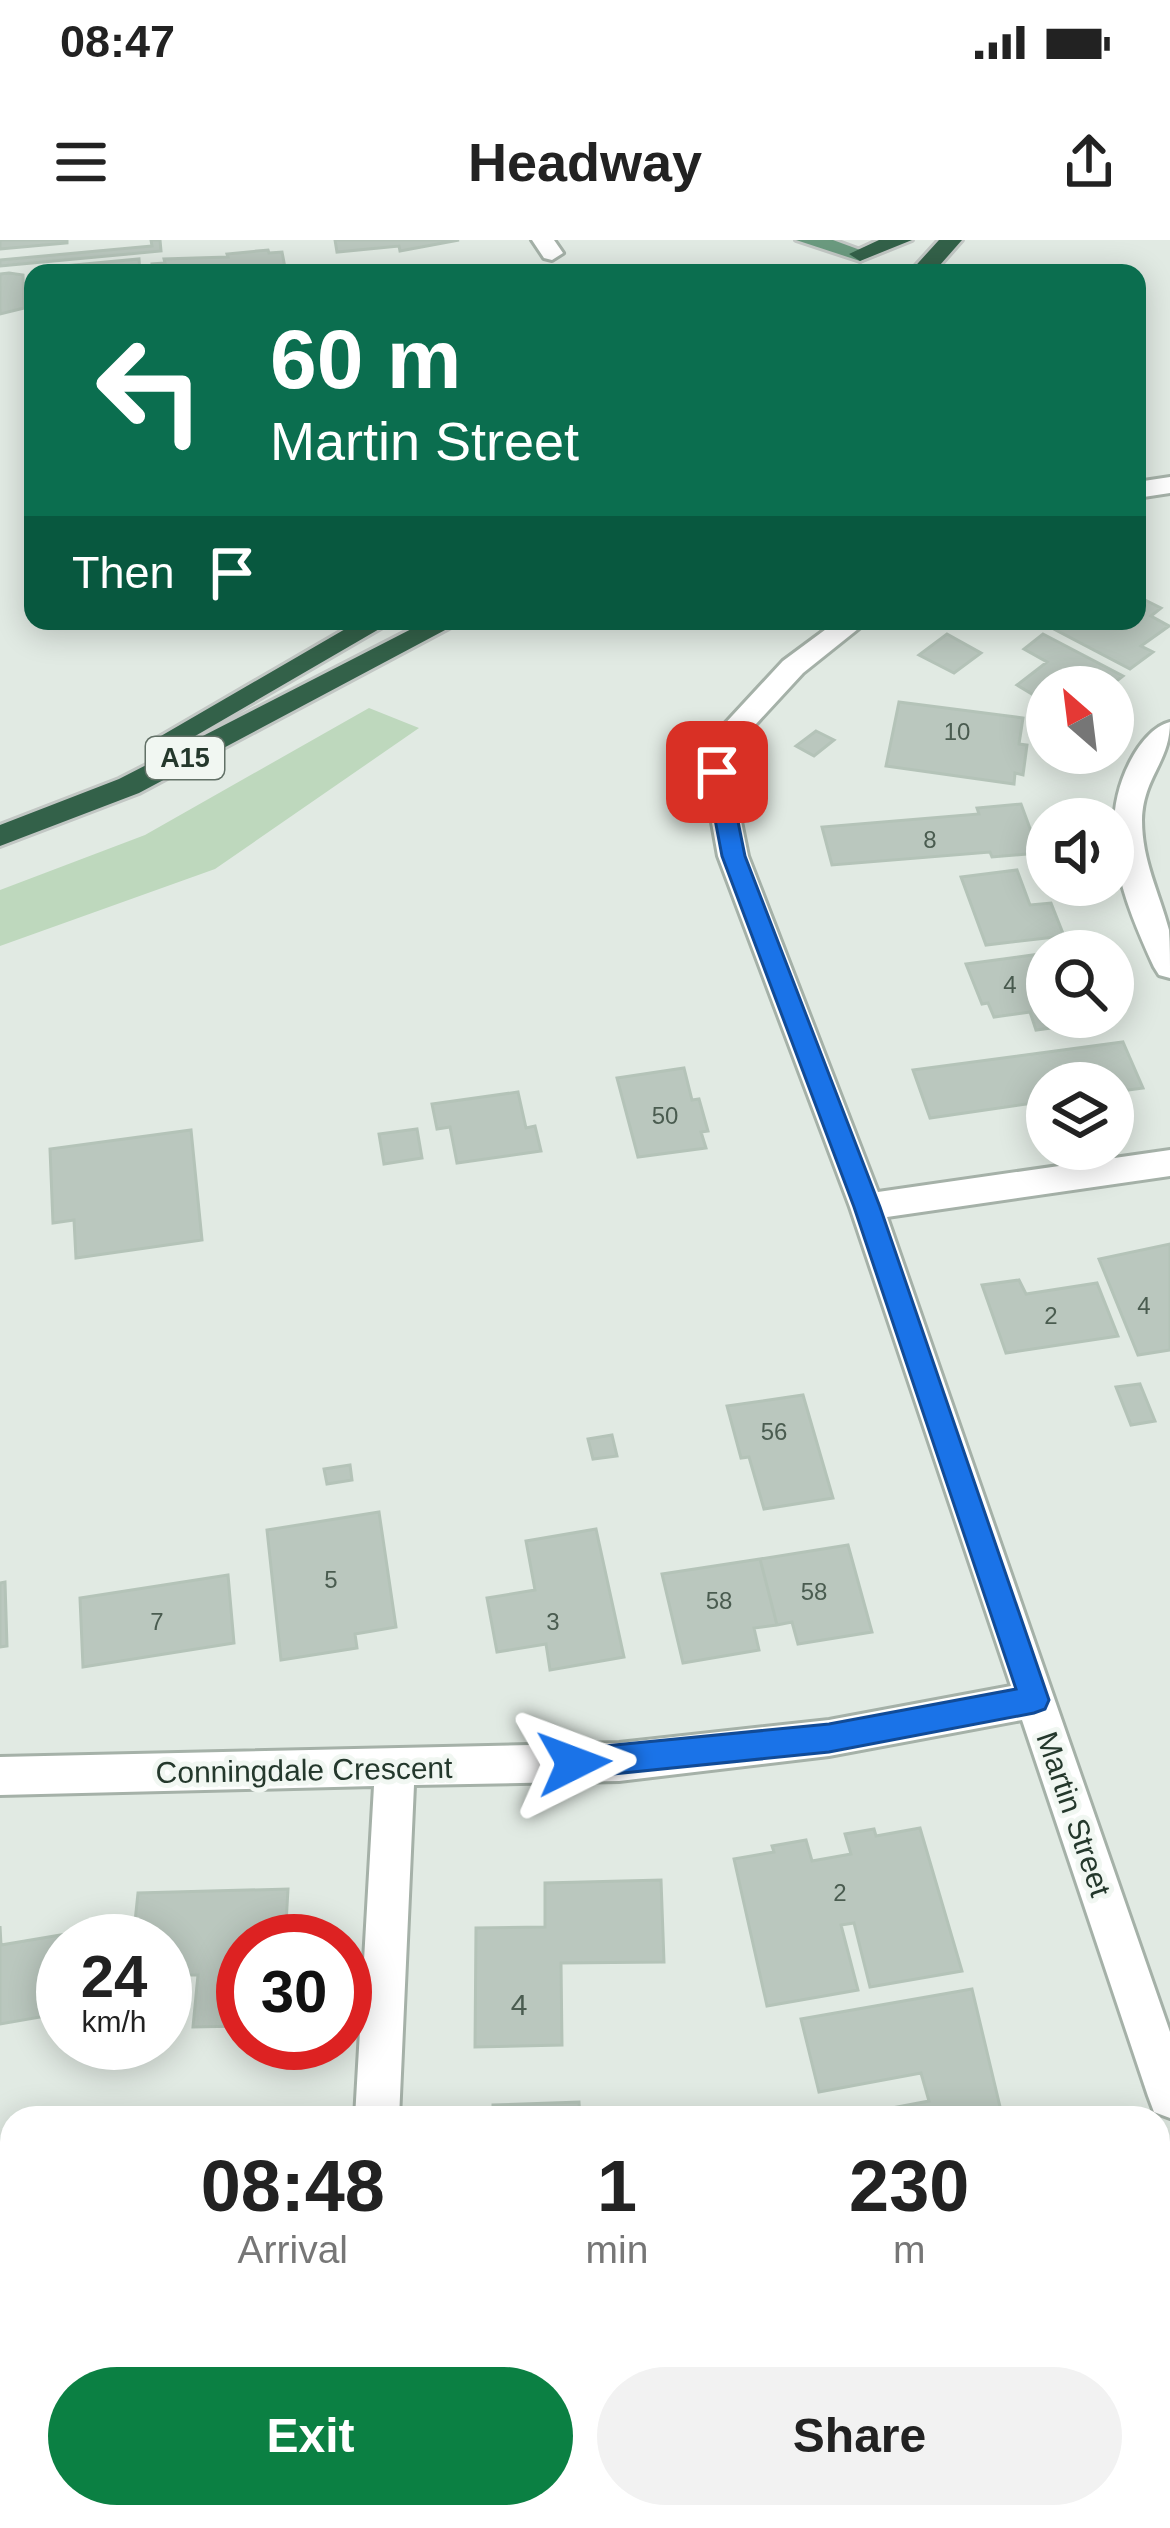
<!DOCTYPE html>
<html lang="en">
<head>
<meta charset="utf-8">
<style>
	:root { --surface:#fff; --page:#f2f2f2; --text:#222; --muted:#767676; --accent:#0b8043 }
	body { margin:0; font-family:Arial,sans-serif; background:var(--page); color:var(--text); height:100vh; display:flex; flex-direction:column; font-size:45px; white-space:nowrap }
	* { box-sizing:border-box; margin:0 }
	p { font-size:39px; color:var(--muted) }
	.icon { flex:none; width:66px; height:66px; fill:none; stroke:currentColor; stroke-width:2; stroke-linecap:round; stroke-linejoin:round }
	.map { position:relative; flex:1; overflow:hidden }
	.sheet { position:absolute; left:0px; top:1866px; width:1170px; height:423px; display:flex; flex-direction:column; background:var(--surface); border-radius:36px 36px 0 0; box-shadow:0 6px 30px #0003 }
	.sheet>* { flex:none }
	.top-card { position:absolute; left:24px; top:24px; width:1122px; height:366px; border-radius:24px; box-shadow:0 6px 30px #0003; background:#0b6e4f; color:#fff; overflow:hidden }
	.needle { width:78px; rotate:332deg }
	.fabs { position:absolute; left:1026px; top:426px; display:grid; gap:24px }
	.fabs a { display:grid; place-items:center; width:108px; height:108px; border-radius:50%; background:var(--surface); box-shadow:0 6px 30px #0003; font-size:60px }
	.speed { position:absolute; left:36px; top:1674px; display:flex; gap:24px; font-size:60px; font-weight:700; text-align:center }
	.speed>* { display:grid; place-content:center; width:156px; height:156px; border-radius:50%; background:var(--surface); box-shadow:0 6px 30px #0003; line-height:1 }
	.speed small { font-size:30px; font-weight:400 }
	.speed .limit { border:18px solid #d22; background:#fff; color:#111 }
	.pin { position:absolute; display:grid; place-items:center; width:102px; height:102px; color:#fff; margin:-51px; border-radius:24px; box-shadow:0 6px 18px #0006 }
	.me { position:absolute; width:132px; margin:-66px; rotate:87deg; stroke-linejoin:round; filter:drop-shadow(0 0 9px #0008) }
	.turn { display:flex; align-items:center; gap:42px; height:252px; padding:0 48px; font-size:54px }
	.turn .icon { width:156px; height:156px; stroke-width:2.5 }
	.turn b { display:block; font-size:84px; line-height:102px }
	.then { display:flex; align-items:center; height:114px; padding:0 48px; background:#0003; gap:24px; font-size:45px }
	.eta { display:flex; justify-content:space-evenly; align-items:center; height:204px; text-align:center }
	.eta b { font-size:72px; font-weight:600; line-height:84px }
	.cta { display:flex; gap:24px; margin-top:auto; padding:24px 48px }
	.cta a { flex:1; height:138px; border-radius:72px; background:var(--accent); color:#fff; font-size:48px; font-weight:600; line-height:138px; text-align:center }
	.cta a+a { background:var(--page); color:var(--text) }
	.status { display:flex; justify-content:space-between; align-items:center; height:84px; padding:0 60px; background:var(--surface); direction:ltr }
	.status svg { height:33px; fill:currentColor }
	header { display:flex; justify-content:space-between; align-items:center; height:156px; padding:0 48px; background:var(--surface); font-size:54px; font-weight:600 }
	.map>svg:first-child { display:block }
</style>
</head>
<body>
<div class="status"><b>08:47</b><svg viewBox="0 0 49 12"><path d="M0 12V9h3v3zM5 12V6h3v6zM10 12V3h3v9zM15 12V0h3v12zM26 1h20v11H26zM47 4h2v5h-2z"/></svg></div>
<header><svg class="icon" aria-label="menu" viewBox="0 0 24 24"><path d="M4 6h16M4 12h16M4 18h16"/></svg>Headway<svg class="icon" aria-label="share" viewBox="0 0 24 24"><path d="M12 15V3M7 8l5-5 5 5M5 13v7h14v-7"/></svg></header>
<div class="map">
<svg width="1170" height="2288" viewBox="0 0 1170 2288">
	<rect width="100%" height="100%" fill="#e1eae3"/>
	<path fill="#bed8bd" d="M 369,468 L 419,488 L 215,629 L 0,706 L 0,650 L 145,595 Z"/>
	<path fill="#bac7be" stroke="#b4c3b8" stroke-width="3" d="M 0,0 L 67,0 L 67,3 L 0,9 Z
		M 151,0 L 160,0 L 161,11 L 0,26 L 0,20 L 152,6 Z
		M 335,0 L 459,0 L 400,11 L 399,6 L 337,12 Z
		M 268,10 L 269,13 L 282,12 L 286,33 L 153,33 L 152,24 L 165,23 L 164,19 L 228,17 L 227,14 Z
		M 139,19 L 140,33 L 39,33 L 53,27 Z
		M 9,33 L 23,35 L 24,68 L 0,74 L 0,34 Z
		M 1137,356 L 1161,368 L 1151,376 L 1169,386 L 1141,406 L 1153,412 L 1130,429 L 1054,389 L 1066,381 L 1137,381 Z
		M 947,394 L 981,413 L 954,433 L 919,415 Z
		M 1043,394 L 1123,436 L 1109,447 L 1047,447 L 1047,463 L 1017,445 L 1047,422 L 1024,409 Z
		M 899,462 L 1023,478 L 1019,504 L 1027,505 L 1023,535 L 1015,533 L 1014,544 L 886,526 Z
		M 816,491 L 834,500 L 814,516 L 796,506 Z
		M 1021,564 L 1039,613 L 992,617 L 990,612 L 832,625 L 822,587 L 979,574 L 977,568 Z
		M 1017,630 L 1030,665 L 1051,663 L 1064,696 L 986,705 L 961,637 Z
		M 1047,713 L 1047,777 L 1093,777 L 1095,782 L 1036,790 L 1030,772 L 994,777 L 988,763 L 982,764 L 966,724 Z
		M 1123,802 L 1143,848 L 1113,852 L 1113,843 L 1047,843 L 1047,861 L 930,878 L 913,830 Z
		M 684,828 L 692,860 L 699,859 L 708,891 L 701,892 L 706,908 L 638,917 L 617,838 Z
		M 518,852 L 526,888 L 535,886 L 541,911 L 457,923 L 450,887 L 437,889 L 432,864 Z
		M 417,889 L 422,918 L 384,924 L 379,894 Z
		M 191,890 L 202,1000 L 76,1018 L 74,980 L 53,983 L 50,909 Z
		M 1170,1004 L 1170,1110 L 1138,1115 L 1099,1019 Z
		M 1019,1040 L 1026,1054 L 1097,1043 L 1118,1096 L 1006,1113 L 982,1045 Z
		M 1140,1144 L 1155,1181 L 1131,1185 L 1116,1147 Z
		M 803,1155 L 833,1258 L 764,1269 L 749,1217 L 741,1218 L 727,1166 Z
		M 612,1195 L 617,1216 L 593,1219 L 588,1199 Z
		M 350,1225 L 352,1240 L 327,1244 L 324,1229 Z
		M 379,1272 L 396,1387 L 355,1394 L 357,1408 L 281,1420 L 267,1290 Z
		M 596,1289 L 624,1417 L 550,1430 L 546,1404 L 497,1412 L 487,1358 L 535,1350 L 526,1301 Z
		M 848,1305 L 872,1392 L 798,1404 L 792,1382 L 777,1385 L 760,1319 Z
		M 760,1319 L 777,1385 L 754,1388 L 759,1410 L 683,1423 L 662,1334 Z
		M 228,1335 L 234,1403 L 83,1427 L 80,1358 Z
		M 5,1342 L 7,1406 L 0,1407 L 0,1343 Z
		M 920,1588 L 962,1731 L 870,1747 L 854,1683 L 841,1685 L 858,1750 L 767,1766 L 734,1619 L 774,1612 L 772,1606 L 806,1600 L 812,1621 L 851,1614 L 845,1594 L 874,1589 L 876,1596 Z
		M 661,1640 L 664,1722 L 561,1723 L 562,1805 L 475,1807 L 476,1688 L 545,1687 L 545,1643 Z
		M 288,1649 L 285,1701 L 243,1701 L 243,1786 L 193,1787 L 198,1735 L 165,1735 L 165,1701 L 133,1701 L 138,1653 Z
		M 0,1686 L 1,1705 L 72,1693 L 72,1701 L 63,1701 L 63,1773 L 0,1784 Z
		M 972,1749 L 1001,1871 L 990,1874 L 992,1878 L 839,1878 L 929,1861 L 921,1833 L 819,1852 L 801,1779 Z
		M 579,1862 L 580,1878 L 493,1878 L 493,1865 Z
		M 0,1967 L 12,1967 L 12,2070 L 0,2070 Z
		M 8,2135 L 12,2135 L 12,2274 L 0,2275 L 0,2199 Z
		M 922,2277 L 1121,2277 L 1124,2288 L 925,2288 Z"/>
	<g fill="none" stroke-linecap="round" stroke-linejoin="round">
		<g stroke="#a5b1a8" stroke-width="6">
			<path id="minor" d="M 532,0 L 554,0 L 563,13 L 552,20 L 544,18 Z
				M 1170,237 L 1170,253 L 1137,258 L 1137,242 Z
				M 837,381 L 868,381 L 803,433 L 743,498 L 731,532 L 748,616 L 878,952 L 1170,910 L 1170,936 L 887,977 L 1170,1792 L 1170,1878 L 1154,1872 L 1148,1856 L 1022,1480 L 829,1516 L 619,1541 L 414,1545 L 399,1878 L 355,1878 L 374,1546 L 0,1555 L 0,1517 L 619,1503 L 829,1480 L 1011,1446 L 850,967 L 718,616 L 703,532 L 720,489 L 783,421 Z
				M 1170,482 C 1170,522 1143,537 1142,580 C 1142,621 1159,652 1169,690 C 1170,705 1170,723 1170,738 L 1159,735 L 1154,727 C 1124,661 1094,589 1131,520 C 1139,505 1153,486 1170,482 Z
				M 383,2277 L 433,2277 L 435,2288 L 385,2288 Z"/>
		</g>
		<g stroke="#c2c7c4" stroke-width="6">
			<path id="major" d="M 796,0 L 833,0 L 871,14 L 860,21 Z"/>
		</g>
		<g stroke="#c2c7c4" stroke-width="6">
			<path id="highway" d="M 879,0 L 912,0 L 860,21 L 849,14 Z
				M 939,0 L 962,0 L 933,33 L 909,33 Z
				M 359,381 L 393,381 L 178,506 L 158,506 L 154,500 Z
				M 427,381 L 462,381 L 139,553 L 0,606 L 0,585 L 119,539 Z"/>
		</g>
		<use href="#minor" fill="#fff" fill-rule="evenodd"/>
		<use href="#major" fill="#6b9a7f" fill-rule="evenodd"/>
		<use href="#highway" fill="#336149" fill-rule="evenodd"/>
	</g>
	<path fill="#1a73e8" stroke="#114b97" stroke-width="3" d="M 717,525 L 728,532 L 745,616 L 880,967 L 1049,1460 L 1045,1469 L 1034,1473 L 829,1512 L 574,1538 L 563,1533 L 559,1523 L 563,1513 L 574,1509 L 829,1484 L 1016,1449 L 854,967 L 722,616 L 706,532 Z"/>
	<g text-anchor="middle" dominant-baseline="central" stroke-width="10" stroke-linejoin="round" paint-order="stroke">
		<g font-size="24" fill="#4a5c50">
			<text x="957" y="491">10</text>
			<text x="930" y="599">8</text>
			<text x="1010" y="744">4</text>
			<text x="665" y="875">50</text>
			<text x="1144" y="1065">4</text>
			<text x="1051" y="1075">2</text>
			<text x="774" y="1191">56</text>
			<text x="331" y="1339">5</text>
			<text x="814" y="1351">58</text>
			<text x="719" y="1360">58</text>
			<text x="157" y="1381">7</text>
			<text x="553" y="1381">3</text>
			<text x="840" y="1652">2</text>
		</g>
		<rect fill="#f1f7f2" stroke="#627167" stroke-width="3" x="146" y="497" width="78" height="42" rx="9"/>
		<g font-size="27" font-weight="bold" fill="#24382c">
			<text x="185" y="518">A15</text>
		</g>
		<g font-size="30" fill="#24382c" stroke="#f1f7f2">
			<text transform="translate(304 1530) rotate(-1)">Conningdale Crescent</text>
			<text transform="translate(1074 1574) rotate(71)">Martin Street</text>
		</g>
		<g font-size="30" fill="#4a5c50">
			<text x="519" y="1764">4</text>
		</g>
	</g>
</svg>
<div class="fabs">
<a><svg class="needle" viewBox="-14 -14 28 28"><path d="M0-13l5 13h-10z" fill="#e53935"/><path d="M0 13l5-13h-10z" fill="#767676"/></svg></a>
<a><svg class="icon" aria-label="sound" viewBox="0 0 24 24"><path d="M4 9h4l5-4v14l-5-4H4zM17 9q2 3 0 6"/></svg></a>
<a><svg class="icon" aria-label="search" viewBox="0 0 24 24"><circle cx="10" cy="10" r="6"/><path d="M15 15l6 6"/></svg></a>
<a><svg class="icon" aria-label="layers" viewBox="0 0 24 24"><path d="M12 4l9 5-9 5-9-5zM3 14l9 5 9-5"/></svg></a>
</div>
<div class="speed"><div>24<small>km/h</small></div><div class="limit">30</div></div>
<div class="pin" style="left:717px;top:532px;background:#d93025"><svg class="icon" aria-label="arrive" viewBox="0 0 24 24"><path d="M6 21V4h12l-3 4 3 4H6"/></svg></div>
<svg class="me" style="left:574px;top:1523px" viewBox="-20 -20 40 40"><path d="M0-17L14 15 0 8-14 15z" fill="#1a73e8" stroke="#fff" stroke-width="4"/></svg>
<div class="top-card">
<div class="turn"><svg class="icon" aria-label="left" viewBox="0 0 24 24"><path d="M17 20v-9H6M10 6l-5 5 5 5"/></svg><div><b>60 m</b>Martin Street</div></div>
<div class="then">Then<svg class="icon" aria-label="arrive" viewBox="0 0 24 24"><path d="M6 21V4h12l-3 4 3 4H6"/></svg></div>
</div>
<section class="sheet">
<div class="eta">
<div><b>08:48</b><p>Arrival</p></div>
<div><b>1</b><p>min</p></div>
<div><b>230</b><p>m</p></div>
</div>
<div class="cta"><a>Exit</a><a>Share</a></div>
</section>
</div>
</body>
</html>
